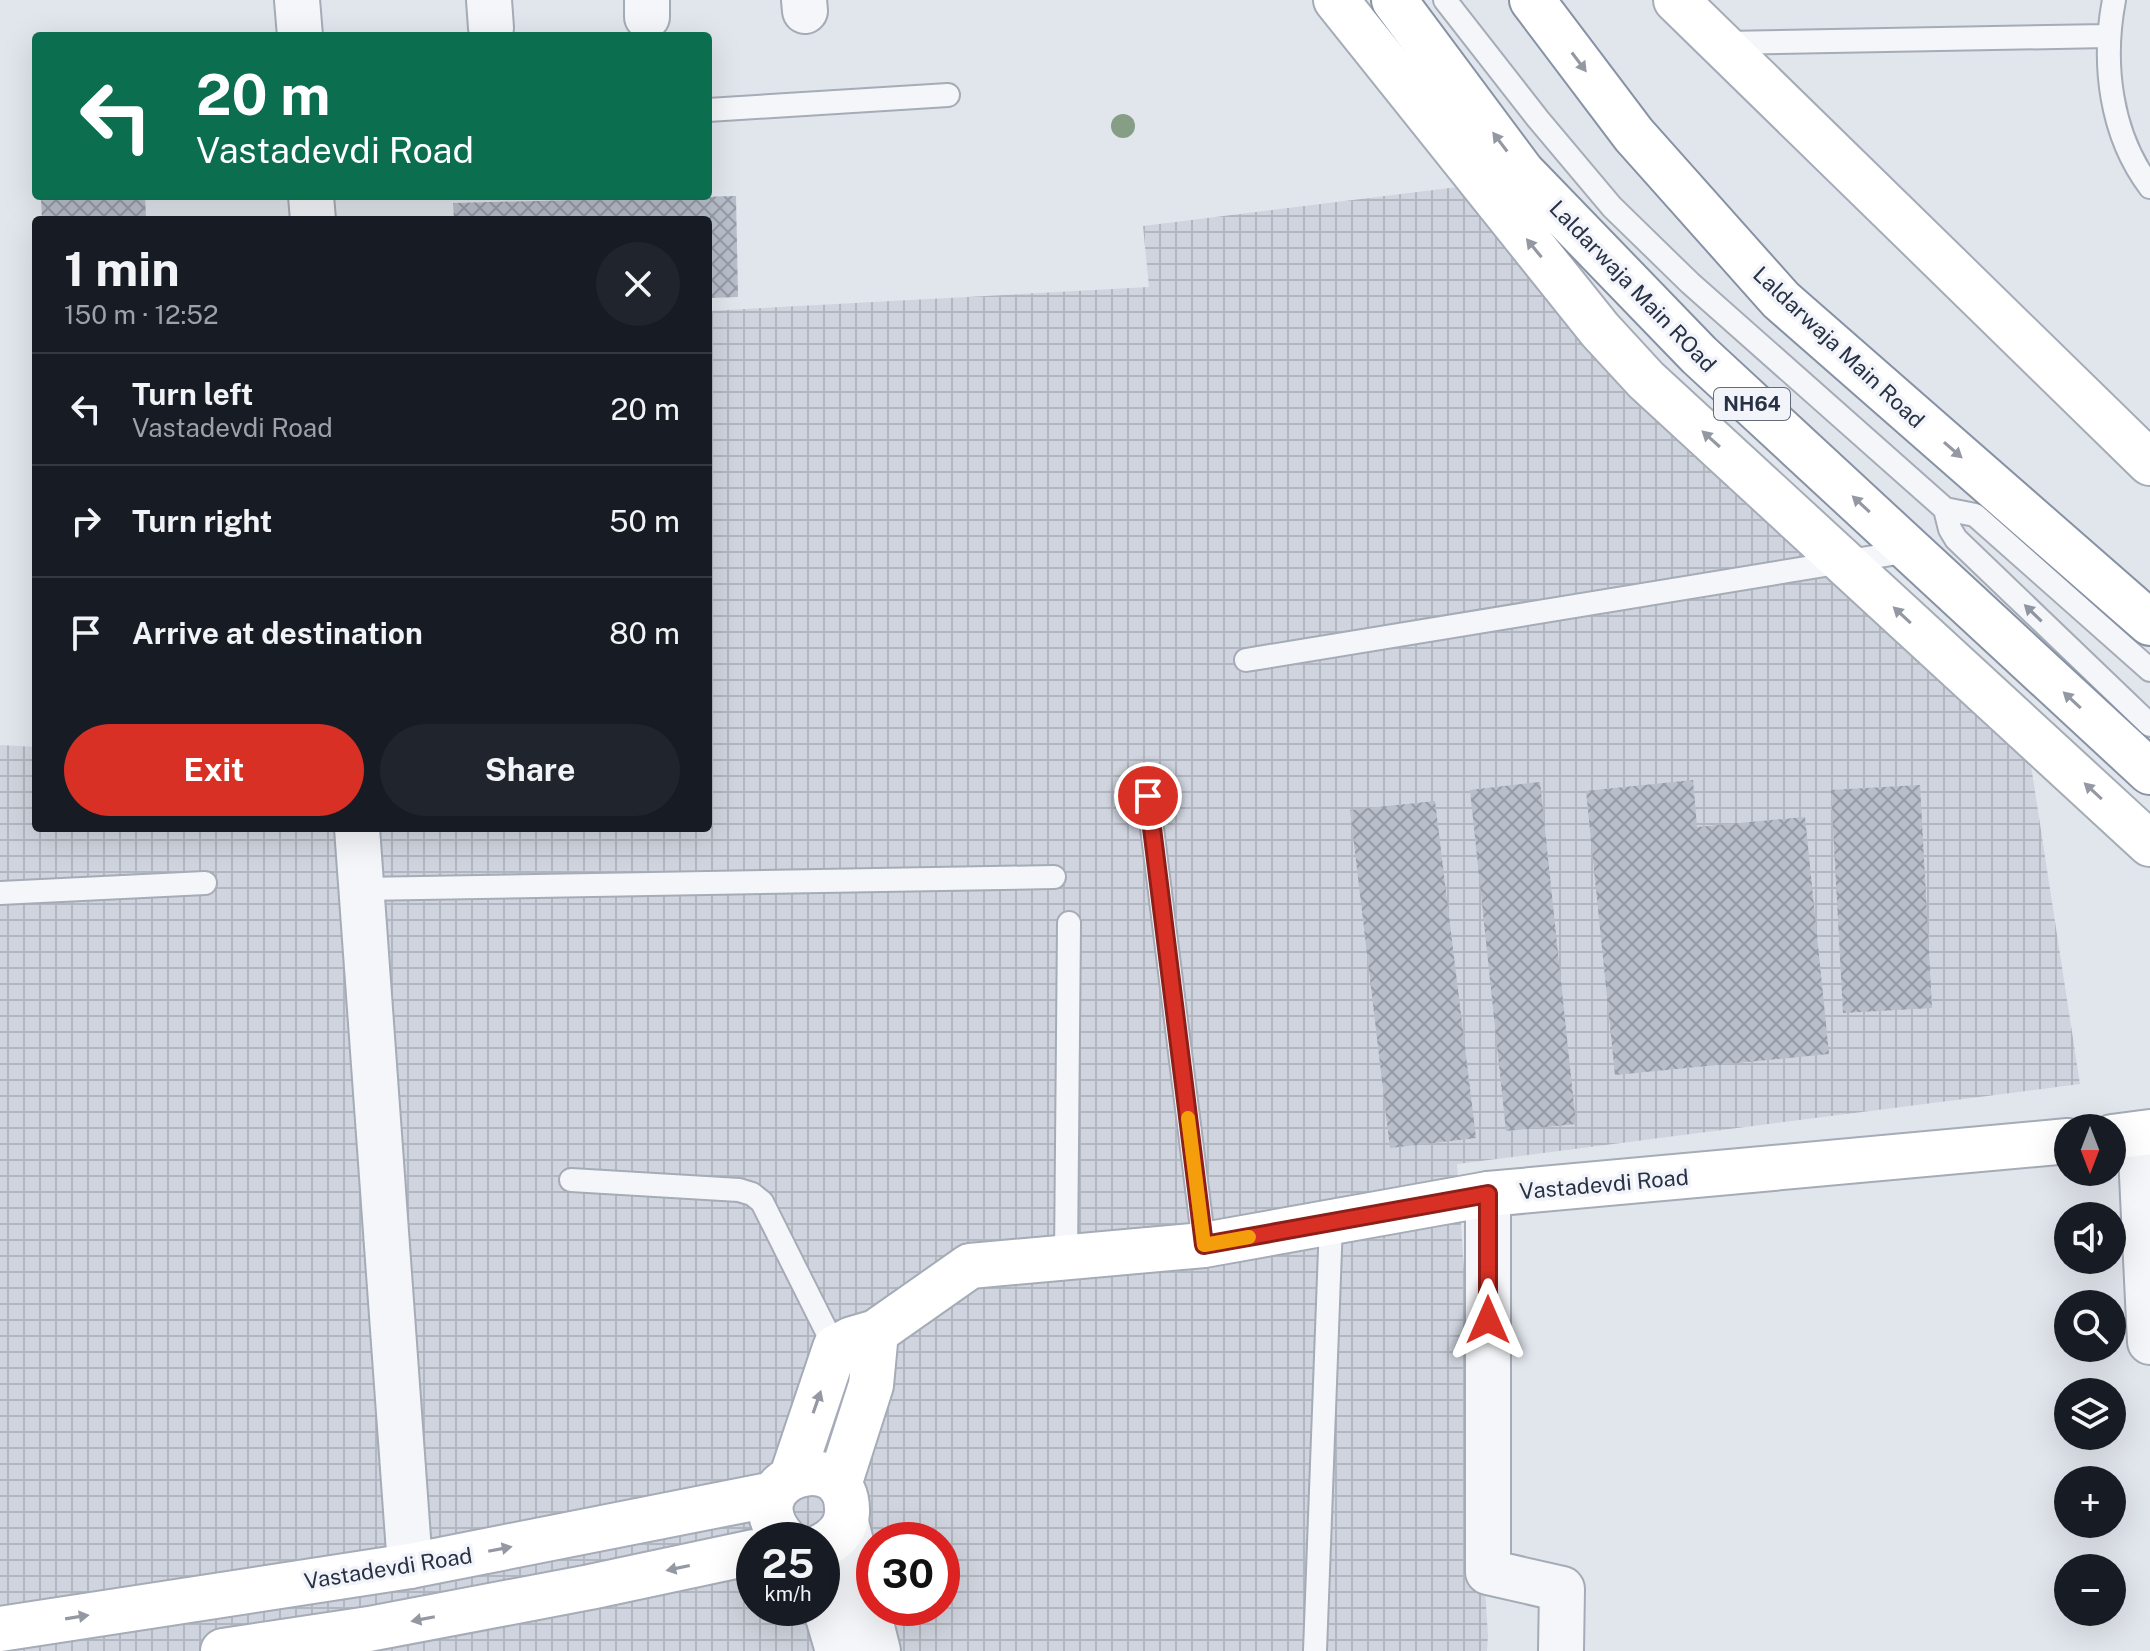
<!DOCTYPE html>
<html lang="en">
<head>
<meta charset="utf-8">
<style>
	:root { --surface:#171b24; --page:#20242c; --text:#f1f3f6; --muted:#9ea1a6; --line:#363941; --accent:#d93025 }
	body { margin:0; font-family:"Public Sans",sans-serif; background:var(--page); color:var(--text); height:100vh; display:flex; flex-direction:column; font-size:30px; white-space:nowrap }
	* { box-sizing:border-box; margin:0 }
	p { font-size:26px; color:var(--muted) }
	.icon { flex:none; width:44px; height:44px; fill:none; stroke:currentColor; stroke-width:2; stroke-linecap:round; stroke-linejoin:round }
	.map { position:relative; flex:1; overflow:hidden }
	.panel { position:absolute; left:32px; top:216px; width:680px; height:616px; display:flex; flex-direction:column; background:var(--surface); border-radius:8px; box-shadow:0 8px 32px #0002 }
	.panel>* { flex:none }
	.banner { position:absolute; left:32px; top:32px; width:680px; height:168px; border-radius:8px; box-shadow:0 8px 32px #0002; background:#0b6e4f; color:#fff; overflow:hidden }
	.needle { width:52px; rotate:180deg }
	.controls { position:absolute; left:2054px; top:1114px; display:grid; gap:16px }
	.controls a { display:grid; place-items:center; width:72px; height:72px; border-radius:50%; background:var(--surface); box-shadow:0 8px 32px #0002; font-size:40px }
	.speed { position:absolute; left:736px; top:1522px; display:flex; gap:16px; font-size:40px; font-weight:700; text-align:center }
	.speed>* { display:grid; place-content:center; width:104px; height:104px; border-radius:50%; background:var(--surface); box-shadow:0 8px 32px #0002; line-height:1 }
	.speed small { font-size:20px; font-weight:400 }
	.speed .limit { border:12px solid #d22; background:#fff; color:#111 }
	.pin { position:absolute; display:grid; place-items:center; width:68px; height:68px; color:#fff; margin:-34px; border:4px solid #fff; border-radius:50%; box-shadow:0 2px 8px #0007 }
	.me { position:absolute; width:88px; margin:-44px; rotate:0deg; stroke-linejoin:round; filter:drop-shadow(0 0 6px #0008) }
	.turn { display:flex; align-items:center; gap:28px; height:168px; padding:0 32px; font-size:36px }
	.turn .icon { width:104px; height:104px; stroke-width:2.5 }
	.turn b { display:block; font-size:56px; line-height:68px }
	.round { display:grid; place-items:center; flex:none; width:84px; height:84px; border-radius:42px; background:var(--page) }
	.headline { display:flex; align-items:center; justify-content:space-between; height:136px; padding:0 32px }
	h1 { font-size:48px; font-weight:700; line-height:60px }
	.cta { display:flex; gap:16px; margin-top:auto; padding:16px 32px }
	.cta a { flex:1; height:92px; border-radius:48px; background:var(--accent); color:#fff; font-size:32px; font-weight:700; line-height:92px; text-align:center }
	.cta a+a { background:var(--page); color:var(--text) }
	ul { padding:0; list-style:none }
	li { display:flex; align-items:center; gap:24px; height:112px; padding:0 32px; border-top:2px solid var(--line) }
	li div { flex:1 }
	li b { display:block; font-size:30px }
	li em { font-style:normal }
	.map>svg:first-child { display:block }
</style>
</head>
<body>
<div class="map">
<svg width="2150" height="1651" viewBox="0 0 2150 1651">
	<defs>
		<pattern id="industrial-grid" width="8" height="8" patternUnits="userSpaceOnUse" patternTransform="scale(2)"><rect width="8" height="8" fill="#cfd4de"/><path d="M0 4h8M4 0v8" fill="none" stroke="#b2b6c0"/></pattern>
		<pattern id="building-cross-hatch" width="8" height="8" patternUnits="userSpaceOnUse" patternTransform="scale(2)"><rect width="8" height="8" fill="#b8beca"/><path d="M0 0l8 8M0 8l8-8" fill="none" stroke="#969ba6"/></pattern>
	</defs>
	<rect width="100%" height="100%" fill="#e1e5ec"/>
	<path fill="url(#industrial-grid)" fill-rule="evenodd" d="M 1466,186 L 2030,759 L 2080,1084 L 1457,1164 L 1488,1635 L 1487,1651 L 0,1651 L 0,745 L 36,747 L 36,828 L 708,828 L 708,311 L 1149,287 L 1143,226 ZM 754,1540 L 822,1540 L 822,1608 L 754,1608 ZM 874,1540 L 942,1540 L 942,1608 L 874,1608 Z"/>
	<path fill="url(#building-cross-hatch)" d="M 107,196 L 145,196 L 146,220 L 42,220 L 41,199 Z
		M 736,196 L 738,297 L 708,298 L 708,220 L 454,220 L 453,203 Z
		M 1693,780 L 1697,827 L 1805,817 L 1829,1054 L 1615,1075 L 1586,791 Z
		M 1540,782 L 1576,1124 L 1506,1131 L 1470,790 Z
		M 1920,785 L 1932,1008 L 1843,1013 L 1831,790 Z
		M 1435,801 L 1476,1138 L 1390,1148 L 1350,810 Z"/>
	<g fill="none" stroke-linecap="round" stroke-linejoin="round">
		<g stroke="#a5acb7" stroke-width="26">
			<path id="lane" d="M 1445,0 L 1538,119 L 1612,207 L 1690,283 L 1945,509 L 1975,515 L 2150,670
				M 2114,0 C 2102,63 2110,134 2150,187
				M 1725,43 L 2107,36
				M 708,110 L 948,95
				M 1945,509 L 1950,529 L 1956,539 L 2150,725
				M 1246,660 L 1910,551
				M 1148,796 L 1204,1245
				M 361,889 L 1054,877
				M 0,893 L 205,883
				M 571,1180 L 739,1190 L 752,1194 L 762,1202 L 835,1348
				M 1066,1258 L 1069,923
				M 1315,1651 L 1331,1223"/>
		</g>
		<g stroke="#a5acb7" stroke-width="48">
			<path id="street" d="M 297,0 L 300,36
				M 489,0 L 491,28
				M 647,0 L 647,17
				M 804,0 L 805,11
				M 311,196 L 313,220
				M 357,828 L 410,1566
				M 2140,1134 L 2150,1342
				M 1488,1194 L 1488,1572 L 1562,1589 L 1561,1651
				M 846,1522 L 878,1651
				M 822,1596 L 838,1651"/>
		</g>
		<g stroke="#a5acb7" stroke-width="48">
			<path id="secondary" d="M 1336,0 L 1600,330 L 1646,380 L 2150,844
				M 1676,0 L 2150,463
				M 2112,1137 L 2150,1132
				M 792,1476 L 835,1348 L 852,1339 L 876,1332 L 970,1266 L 1204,1245 L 1488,1194 L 2068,1141
				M 839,1485 L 871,1385 L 876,1332
				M 785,1540 C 730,1478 850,1440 847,1513 C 846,1529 836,1539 822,1546
				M 0,1629 L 410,1566 L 774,1494
				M 223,1651 L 369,1629 L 590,1587 L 754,1552"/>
		</g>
		<g stroke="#8792a4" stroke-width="48">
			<path id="highway" d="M 1394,0 L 1522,172 L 1699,355 L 2150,772
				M 1532,0 L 1634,135 L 1781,300 L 2150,623"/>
		</g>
		<use href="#lane" stroke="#f5f6f9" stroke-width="22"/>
		<use href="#street" stroke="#f5f6f9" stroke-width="44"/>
		<use href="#secondary" stroke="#fff" stroke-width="44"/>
		<use href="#highway" stroke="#fff" stroke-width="44"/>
	</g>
	<circle fill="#869e86" cx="1123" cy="126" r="12"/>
	<defs><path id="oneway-solid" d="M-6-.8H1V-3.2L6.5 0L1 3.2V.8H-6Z" transform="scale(2)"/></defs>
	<g fill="#9398a2">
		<use href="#oneway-solid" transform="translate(1579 62) rotate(53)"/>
		<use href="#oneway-solid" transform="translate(1500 142) rotate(-127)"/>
		<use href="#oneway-solid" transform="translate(1534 248) rotate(-129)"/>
		<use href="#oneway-solid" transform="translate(1711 439) rotate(-138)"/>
		<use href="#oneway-solid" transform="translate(1953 450) rotate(41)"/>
		<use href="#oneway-solid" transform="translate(1861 504) rotate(-137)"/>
		<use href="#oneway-solid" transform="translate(1902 615) rotate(-137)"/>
		<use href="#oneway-solid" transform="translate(2072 700) rotate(-137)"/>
		<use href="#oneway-solid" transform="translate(2093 791) rotate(-137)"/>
		<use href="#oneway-solid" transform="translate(817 1402) rotate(-71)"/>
		<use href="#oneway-solid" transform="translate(500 1549) rotate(-11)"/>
		<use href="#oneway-solid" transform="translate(678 1568) rotate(168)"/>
		<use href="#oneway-solid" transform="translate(77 1617) rotate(-9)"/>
		<use href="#oneway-solid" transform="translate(423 1619) rotate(169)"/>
	</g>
	<use fill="#8e94a0" href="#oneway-solid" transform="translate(2033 613) rotate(-136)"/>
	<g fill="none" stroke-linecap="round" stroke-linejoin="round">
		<g stroke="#8d1f18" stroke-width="20">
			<path id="route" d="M 1148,796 L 1204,1245 L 1488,1194 L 1488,1320"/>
		</g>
		<use href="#route" stroke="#d93025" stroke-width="14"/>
		<path stroke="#f59e0b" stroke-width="14" d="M 1188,1118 L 1204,1245 L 1249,1237"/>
	</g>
	<g text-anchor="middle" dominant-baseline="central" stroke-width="7" stroke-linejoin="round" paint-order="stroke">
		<rect fill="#f2f4f9" stroke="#646c7c" stroke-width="2" x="1714" y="388" width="76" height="32" rx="6"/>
		<g font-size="20" font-weight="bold" fill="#273246">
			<text x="1752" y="404">NH64</text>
		</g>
		<g font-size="22" fill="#273246" stroke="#f2f4f9">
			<text transform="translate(1633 286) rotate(46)">Laldarwaja Main ROad</text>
			<text transform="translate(1839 347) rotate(43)">Laldarwaja Main Road</text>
			<text transform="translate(1604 1184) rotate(-5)">Vastadevdi Road</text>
			<text transform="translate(388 1568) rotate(-9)">Vastadevdi Road</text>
		</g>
	</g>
</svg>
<div class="controls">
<a><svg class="needle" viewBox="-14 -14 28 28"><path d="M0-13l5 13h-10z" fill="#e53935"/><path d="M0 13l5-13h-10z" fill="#9ea1a6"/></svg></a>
<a><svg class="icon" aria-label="sound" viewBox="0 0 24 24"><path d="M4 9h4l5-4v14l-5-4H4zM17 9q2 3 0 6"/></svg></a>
<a><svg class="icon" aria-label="search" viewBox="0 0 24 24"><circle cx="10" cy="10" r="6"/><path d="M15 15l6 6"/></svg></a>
<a><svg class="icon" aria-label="layers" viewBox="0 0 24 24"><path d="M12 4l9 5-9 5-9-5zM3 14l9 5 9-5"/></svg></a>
<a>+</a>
<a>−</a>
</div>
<div class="speed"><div>25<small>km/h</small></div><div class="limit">30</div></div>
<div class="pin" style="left:1148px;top:796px;background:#d93025"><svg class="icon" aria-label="arrive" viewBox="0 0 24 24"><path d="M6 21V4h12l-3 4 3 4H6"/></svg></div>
<svg class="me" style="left:1488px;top:1320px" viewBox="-20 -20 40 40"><path d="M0-17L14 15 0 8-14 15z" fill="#d93025" stroke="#fff" stroke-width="4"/></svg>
<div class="banner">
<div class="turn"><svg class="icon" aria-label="left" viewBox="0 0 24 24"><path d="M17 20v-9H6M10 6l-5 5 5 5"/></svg><div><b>20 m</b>Vastadevdi Road</div></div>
</div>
<section class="panel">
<div class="headline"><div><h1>1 min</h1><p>150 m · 12:52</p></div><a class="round"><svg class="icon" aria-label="close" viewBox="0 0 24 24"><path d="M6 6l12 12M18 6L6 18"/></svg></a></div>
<ul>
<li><svg class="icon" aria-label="left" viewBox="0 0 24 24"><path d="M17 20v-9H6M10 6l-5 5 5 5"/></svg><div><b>Turn left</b><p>Vastadevdi Road</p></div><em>20 m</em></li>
<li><svg class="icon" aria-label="right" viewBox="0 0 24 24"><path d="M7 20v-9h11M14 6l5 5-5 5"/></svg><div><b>Turn right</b></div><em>50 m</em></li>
<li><svg class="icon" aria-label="arrive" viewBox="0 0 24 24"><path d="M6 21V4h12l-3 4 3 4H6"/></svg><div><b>Arrive at destination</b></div><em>80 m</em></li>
</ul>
<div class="cta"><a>Exit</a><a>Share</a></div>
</section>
</div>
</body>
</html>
